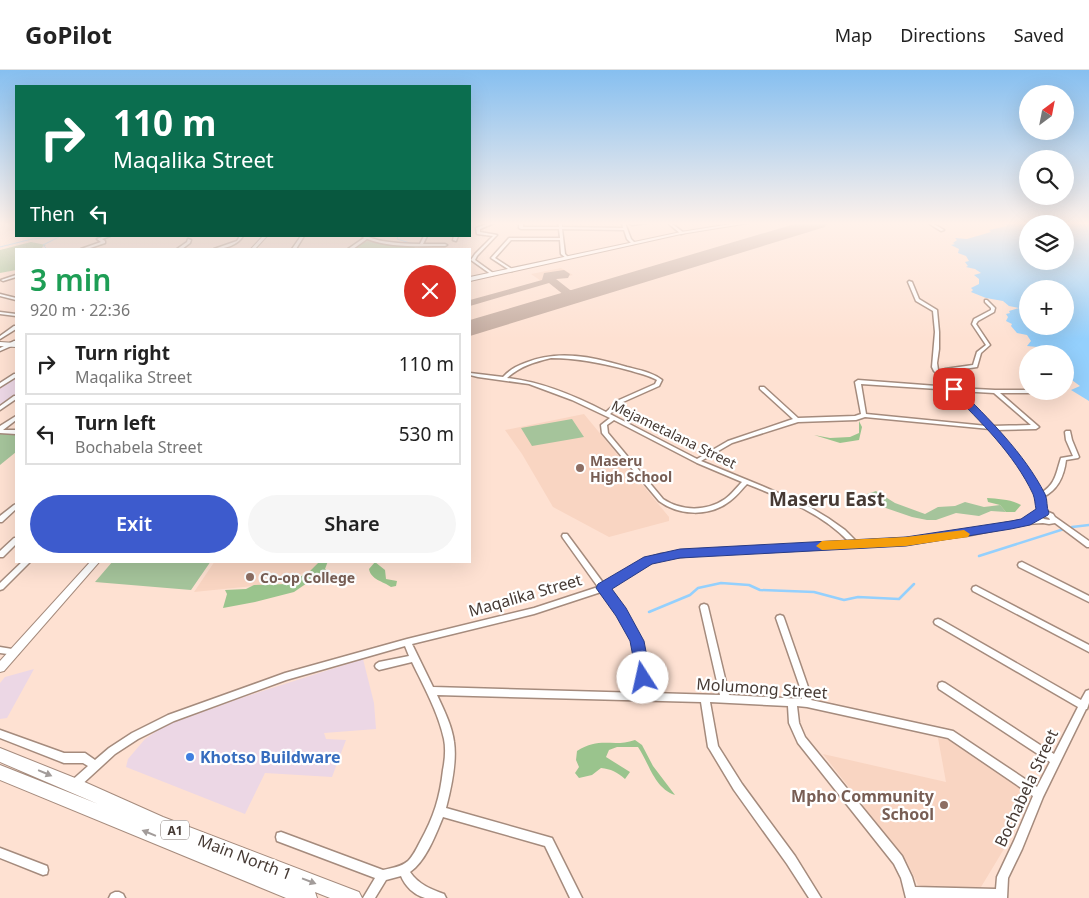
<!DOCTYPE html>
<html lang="en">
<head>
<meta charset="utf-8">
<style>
	:root { --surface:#fff; --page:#f6f6f6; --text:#222; --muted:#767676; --line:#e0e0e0; --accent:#3d5bcd }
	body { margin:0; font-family:"Noto Sans",sans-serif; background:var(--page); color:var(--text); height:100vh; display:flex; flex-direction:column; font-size:19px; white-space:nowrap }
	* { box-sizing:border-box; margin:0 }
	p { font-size:16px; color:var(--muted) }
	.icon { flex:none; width:28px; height:28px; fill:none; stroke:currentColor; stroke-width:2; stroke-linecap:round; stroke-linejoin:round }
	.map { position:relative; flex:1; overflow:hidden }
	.side { position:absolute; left:15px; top:178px; width:456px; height:315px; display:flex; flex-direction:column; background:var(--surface); border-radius:0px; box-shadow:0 5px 20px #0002 }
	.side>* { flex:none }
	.top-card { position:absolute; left:15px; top:15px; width:456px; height:152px; border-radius:0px; box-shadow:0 5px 20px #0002; background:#0b6e4f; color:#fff; overflow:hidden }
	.needle { width:32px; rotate:32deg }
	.controls { position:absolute; left:1019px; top:15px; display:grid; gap:10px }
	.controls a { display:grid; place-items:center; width:55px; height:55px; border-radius:50%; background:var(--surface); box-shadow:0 5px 20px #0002; font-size:25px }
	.pin { position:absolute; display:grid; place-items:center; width:42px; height:42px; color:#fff; margin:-21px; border-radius:10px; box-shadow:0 2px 8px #0006 }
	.me { position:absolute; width:55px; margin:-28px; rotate:350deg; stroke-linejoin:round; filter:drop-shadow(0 0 4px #0008) }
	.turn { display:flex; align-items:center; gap:18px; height:105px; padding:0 15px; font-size:22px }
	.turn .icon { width:65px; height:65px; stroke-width:2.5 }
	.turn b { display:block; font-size:35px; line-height:42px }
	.then { display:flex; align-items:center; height:48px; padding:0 15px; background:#0003; gap:10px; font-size:19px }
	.round { display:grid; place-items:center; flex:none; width:52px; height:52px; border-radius:26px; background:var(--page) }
	.summary { display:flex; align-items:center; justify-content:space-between; height:85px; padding:0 15px }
	h1 { font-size:30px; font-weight:600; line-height:38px; color:#1e9e55 }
	.cta { display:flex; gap:10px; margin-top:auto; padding:10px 15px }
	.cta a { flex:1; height:58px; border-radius:30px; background:var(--accent); color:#fff; font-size:20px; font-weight:600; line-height:58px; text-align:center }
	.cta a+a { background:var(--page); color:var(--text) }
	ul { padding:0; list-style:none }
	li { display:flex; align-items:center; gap:15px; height:62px; margin:0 10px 8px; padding:0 5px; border:2px solid var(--line); border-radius:0px }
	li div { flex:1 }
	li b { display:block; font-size:19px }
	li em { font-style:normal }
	header { display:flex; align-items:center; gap:30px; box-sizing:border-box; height:70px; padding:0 25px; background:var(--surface); border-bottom:1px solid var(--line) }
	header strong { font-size:24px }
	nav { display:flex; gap:28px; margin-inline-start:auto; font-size:18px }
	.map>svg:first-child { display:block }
</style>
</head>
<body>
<header>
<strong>GoPilot</strong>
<nav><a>Map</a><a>Directions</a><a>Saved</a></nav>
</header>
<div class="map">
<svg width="1089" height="828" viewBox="0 0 1089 828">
	<rect width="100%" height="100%" fill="#fee1d2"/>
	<path fill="#ecd7e5" d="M 16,303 L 16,330 L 0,341 L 0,314 Z
		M 363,589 L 374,633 L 376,659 L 324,663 L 326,669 L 346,670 L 332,707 L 265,703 L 245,744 L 126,697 L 128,689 L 145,669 L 164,656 L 244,627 Z
		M 34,599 L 7,648 L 0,649 L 0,613 L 5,607 Z"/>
	<path fill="#f9d5c2" d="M 561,198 L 573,205 L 544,213 L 531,204 Z
		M 584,344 L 669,447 L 669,451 L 609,467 L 553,437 L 522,384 L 505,360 Z
		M 215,491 L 323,491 L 317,500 L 306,501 L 285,513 L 194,522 Z
		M 938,668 L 955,671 L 1032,725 L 1008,766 L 1007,774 L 981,817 L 926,818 L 918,815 L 907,792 L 823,684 L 946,712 Z"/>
	<path fill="#a5c49b" d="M 367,171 L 414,177 L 417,179 L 352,179 Z
		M 31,172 L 46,175 L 42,177 L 43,179 L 16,179 L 16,200 L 0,203 L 0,180 Z
		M 572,349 L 584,367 L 532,376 L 521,358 Z
		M 0,363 L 16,365 L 16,382 L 0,395 Z
		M 876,421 L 895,433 L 925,444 L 938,437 L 955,436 L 965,432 L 984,437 L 1000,435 L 1006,442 L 991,441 L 979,446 L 956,443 L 936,450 L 927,450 L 912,447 L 877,435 L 874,429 L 868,427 L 867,424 Z
		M 113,491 L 211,491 L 191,520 L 95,512 Z"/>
	<path fill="#9ac48d" d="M 859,351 L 862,357 L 859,370 L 840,373 L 814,365 L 830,368 L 850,367 L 859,363 Z
		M 987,428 C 998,429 1010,429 1021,435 L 1015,442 L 1006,442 L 1000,435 L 988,432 Z
		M 320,491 L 328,491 L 325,499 L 327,501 L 325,505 L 310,511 L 294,522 L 255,532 L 223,538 L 227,524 L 225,520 L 246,519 L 254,515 L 287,514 L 309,502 Z
		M 375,492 L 385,500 L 386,509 L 397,511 L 396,516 L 391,517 C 383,511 371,510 369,499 Z
		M 635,670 L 642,675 L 653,696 L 675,725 C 654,718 649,693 638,677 L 617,677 L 609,680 L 606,687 L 630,702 L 625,709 C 617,702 611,699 601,698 L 592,705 L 579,708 L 575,703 L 579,697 L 576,690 L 577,681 C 601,666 612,678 635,670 Z"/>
	<path fill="#94d0fd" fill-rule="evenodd" d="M 1002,153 L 1089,153 L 1089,331 L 1071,320 L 1080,316 L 1065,305 L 1065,284 L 1049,284 L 1044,281 L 1048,278 L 1027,276 L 1031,271 L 1027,265 L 1017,263 L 1011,256 L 1012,254 L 1006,251 L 1008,247 L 1006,244 L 1010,243 L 1009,241 L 1019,238 L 1009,236 L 1003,231 L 986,228 L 971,222 L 973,220 L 971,218 L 979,214 L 979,209 L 974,205 L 981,203 L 975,199 L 966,197 L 968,196 L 965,192 L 969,191 L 966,186 L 958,183 L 959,179 L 951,175 L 955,174 L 953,173 L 957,170 L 955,168 L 967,169 L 991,162 L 989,160 L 1007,156 ZM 1028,154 L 1065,154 L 1065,191 L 1028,191 ZM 1028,219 L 1065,219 L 1065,256 L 1028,256 Z"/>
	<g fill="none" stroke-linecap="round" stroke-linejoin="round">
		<path stroke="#94d0fd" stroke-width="1" d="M 398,166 L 397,169 L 413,174
			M 0,177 L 32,169 L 63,166
			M 47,179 L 43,175 L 59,167"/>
		<path stroke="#94d0fd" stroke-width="2.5" d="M 1072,457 L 1089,455
			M 979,486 L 1064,459
			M 649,542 L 690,525 L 698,518 L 721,513 L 749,515 L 760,520 L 814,522 L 844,530 L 858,527 L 899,529 L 914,514"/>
		<path fill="#c4aca0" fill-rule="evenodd" d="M 564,200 L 570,204 L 568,208 L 556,209 L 570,220 L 585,222 L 585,226 L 564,225 L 549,213 L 470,236 L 470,230 L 542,210 L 544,203 Z"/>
		<path fill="#c4aca0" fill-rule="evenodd" d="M 798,153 L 827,153 L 825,157 L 470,266 L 470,250 Z"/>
		<g stroke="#a58b7d" stroke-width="3">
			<path id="minor" d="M 489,153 L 494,153 L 480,159 L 480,162 L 497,165 L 477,186 L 475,190 L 493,203 L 493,205 L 492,205 L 471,190 L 475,184 L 493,166 L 477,164 L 476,158 Z
				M 519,153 L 523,153 L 523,157 L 559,157 L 558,153 L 562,153 L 562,157 L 623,158 L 622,153 L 625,153 L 631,169 L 635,173 L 632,174 L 627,169 L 624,160 L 562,159 L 565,184 L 568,187 L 566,188 L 561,184 L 560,170 L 511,170 L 495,188 L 512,199 L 512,201 L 511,201 L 491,188 L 509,168 L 560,168 L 559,159 L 521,159 L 519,158 Z
				M 632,153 L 646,153 L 632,155 L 630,154 Z
				M 668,153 L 671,153 L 684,163 L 681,164 Z
				M 928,153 L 932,153 L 944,160 L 941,161 Z
				M 105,166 L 110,166 L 102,169 L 105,171 L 105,173 L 87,179 L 81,179 L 101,172 L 97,169 Z
				M 240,166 L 243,166 C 238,175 225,179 214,179 L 237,171 Z
				M 301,166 L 304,166 L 296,179 L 292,179 Z
				M 362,166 C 369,166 375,170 382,171 C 394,173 407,174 420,174 L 424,166 L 427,166 L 423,174 L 445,174 L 447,175 L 445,176 C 420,176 391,178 367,169 L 353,179 L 348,179 L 364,168 Z
				M 454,166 L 458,166 L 456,171 L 453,170 Z
				M 188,169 L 191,170 L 190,173 L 182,179 L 177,179 L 187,172 Z
				M 16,205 L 16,207 L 3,211 L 1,210 Z
				M 909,211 L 912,212 L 919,229 L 937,240 L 939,262 L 939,279 L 937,293 L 938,300 L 946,307 L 945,300 L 945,299 L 973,295 L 977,282 L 986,275 L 972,254 L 974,249 L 991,240 L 991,238 L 985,232 L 985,230 L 987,230 L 995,238 L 994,242 L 978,251 L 976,254 L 990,275 L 981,283 L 977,297 L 950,301 L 952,311 L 951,312 L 956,318 L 995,320 L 1028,320 L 1028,321 L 1043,321 L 1041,323 L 1000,323 L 1039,357 L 1036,359 L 996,360 L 1018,386 L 1041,423 C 1056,414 1056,403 1061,388 L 1073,386 L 1066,370 L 1065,362 L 1066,361 L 1070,361 L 1072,370 L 1079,387 L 1078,388 L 1066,390 C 1064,406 1058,420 1043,427 L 1044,438 L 1046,441 L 1053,444 L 1055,447 L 1089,471 L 1089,477 L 1087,477 L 1055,453 L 1049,454 L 1043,453 L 1025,454 L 966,466 L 906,473 L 720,483 L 661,489 L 651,493 L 607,519 L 633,554 L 641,571 L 651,623 L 720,625 L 700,537 L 701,535 L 704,534 L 707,535 L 708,537 L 729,625 L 802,629 L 800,617 L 776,548 L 777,546 L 780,545 L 783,546 L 784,548 L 808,617 L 811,630 L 953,661 L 1037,717 L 1050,692 L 939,619 L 938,616 L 939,613 L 942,612 L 945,613 L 1054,684 L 1078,637 L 935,554 L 934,552 L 935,550 L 938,549 L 941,550 L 1081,630 L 1086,621 L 1089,620 L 1089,633 L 1087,639 L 1086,639 L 1043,727 L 1022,779 L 1008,808 L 1007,828 L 906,828 L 901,808 L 894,794 L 798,673 L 789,653 L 788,636 L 710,632 L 718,676 L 742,714 L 795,786 L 821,828 L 809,828 L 787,794 L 734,720 L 710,680 L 708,677 L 701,632 L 437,625 C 444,640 452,656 454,672 C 457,692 451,719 446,738 L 552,768 L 582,828 L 570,828 L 545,776 L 443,747 C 436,764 426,791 410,802 C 419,815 431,819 444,824 L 446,828 C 439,828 431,828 425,828 C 414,825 405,816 401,806 L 386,810 L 375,828 L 363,828 L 375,808 L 277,771 L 276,767 L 277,763 L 281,762 L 383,800 C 392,798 401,797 408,791 C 413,786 417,778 420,772 C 434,747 440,727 443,700 C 445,690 446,679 444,669 C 438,642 424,617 412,592 L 379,600 L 376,598 L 375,596 L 376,594 L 379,592 L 409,586 L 405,576 L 286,610 L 174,651 L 138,669 L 115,684 L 78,718 L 74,720 L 70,718 L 69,715 L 70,712 L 88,696 L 83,693 L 64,693 L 0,668 L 0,660 L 64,683 L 85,683 L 95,690 L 109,678 L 132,663 L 168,645 L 285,603 L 407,569 L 534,538 L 598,517 L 563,468 L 562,466 L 563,464 L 567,464 L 604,514 L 645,489 L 661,484 L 720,479 L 849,472 C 822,443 782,428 747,414 C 741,420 737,426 730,431 C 710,447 679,446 659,431 L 602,363 L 601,355 L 610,348 L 572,330 L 529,314 L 478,307 L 470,305 L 470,303 L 503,307 C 509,300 517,296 525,293 C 558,279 594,287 627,297 C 639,300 652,302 662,310 L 659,316 L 623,332 L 610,344 L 697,389 L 728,371 L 793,349 L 760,319 L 760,317 L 764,317 L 798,348 L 855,346 L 861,344 L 855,312 L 858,310 L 950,317 L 934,301 L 932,297 L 935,262 L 933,241 L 916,231 L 908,212 ZM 551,288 C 578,288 602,293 628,300 C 638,303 648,305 657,310 L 655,314 L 619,330 L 606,342 C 575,326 542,312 507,308 C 520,296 535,292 551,288 ZM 861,314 L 953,320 L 987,356 L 866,344 ZM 959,321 L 994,323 L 1031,355 L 993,356 ZM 865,347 L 990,359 L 1014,388 L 1037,426 L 1039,440 L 1033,445 L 1036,449 C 1013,450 990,457 968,461 C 931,468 893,469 856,471 L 845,460 L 828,448 L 808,436 L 762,416 L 701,391 L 732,373 L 798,352 L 856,350 ZM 614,350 L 697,393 L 742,412 C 736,418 731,425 725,429 C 706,442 681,441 663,429 L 608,363 L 607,355 ZM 1041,445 L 1049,448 L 1050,450 L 1044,449 L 1040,446 ZM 601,522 L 627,558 L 633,571 L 642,623 L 433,617 L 412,574 L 534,544 ZM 797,636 L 807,637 L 948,668 L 1033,726 L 1014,771 L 997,807 L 996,819 L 915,817 L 912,807 L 902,786 L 805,667 L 799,653 Z
				M 0,224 L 16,228 L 16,230 L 0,226 Z
				M 0,242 L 16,244 L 16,246 L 0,244 Z
				M 14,256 L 16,256 L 16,259 L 0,269 L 0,266 Z
				M 14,271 L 16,271 L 16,274 L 0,281 L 0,278 Z
				M 14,304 L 16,304 L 16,307 L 0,317 L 0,313 Z
				M 14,326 L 16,326 L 16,329 L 0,340 L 0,336 Z
				M 16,346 L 16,350 L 3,360 L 16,360 L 16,364 L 0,363 L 0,356 Z
				M 16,434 L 16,439 L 2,452 L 0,452 L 0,446 L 14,435 Z
				M 14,468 L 16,468 L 16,474 L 3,487 L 0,487 L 0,481 Z
				M 23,491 L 31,491 L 3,519 L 0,520 L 0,513 Z
				M 1022,492 L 1089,526 L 1089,532 L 1019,497 L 1018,495 L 1019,493 Z
				M 976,516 L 1089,575 L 1089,582 L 973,521 L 972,519 L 973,517 Z
				M 0,577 L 18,580 L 19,582 L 18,584 L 15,585 L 0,583 Z
				M 0,778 L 47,796 L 48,800 L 47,804 L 43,805 L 0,788 Z
				M 115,822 L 119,822 L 123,824 L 125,828 L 109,828 L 111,824 Z"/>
		</g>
		<g stroke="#a58b7d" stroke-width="2">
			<path id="tertiary" d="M 263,166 L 267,166 L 255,179 L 251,179 Z
				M 91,491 L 100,491 L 4,601 L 0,602 L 0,591 Z"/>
		</g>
		<g stroke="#a58b7d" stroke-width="2">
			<path id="secondary" d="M 737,153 L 749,153 L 681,164 L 470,211 L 470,207 L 681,162 Z
				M 0,272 L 16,273 L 16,277 L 0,276 Z"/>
		</g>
		<g stroke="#a58b7d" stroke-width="2">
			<path id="primary" d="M 0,678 L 80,710 L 163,747 L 359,822 L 362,828 L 330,828 L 315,822 L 317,828 L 286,828 L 0,710 L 0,695 L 98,734 L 0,692 Z"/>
		</g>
		<use href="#minor" fill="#fff" fill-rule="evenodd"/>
		<use href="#tertiary" fill="#fff" fill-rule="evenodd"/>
		<use href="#secondary" fill="#fff" fill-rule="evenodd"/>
		<use href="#primary" fill="#fff" fill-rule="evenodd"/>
	</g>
	<defs><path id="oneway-solid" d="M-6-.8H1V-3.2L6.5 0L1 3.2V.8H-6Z" transform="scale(1.25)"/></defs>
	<g fill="#a29c9a">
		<use href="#oneway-solid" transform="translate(45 703) rotate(23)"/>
		<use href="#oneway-solid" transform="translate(149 763) rotate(-158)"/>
		<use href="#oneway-solid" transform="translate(309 811) rotate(21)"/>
	</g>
	<linearGradient id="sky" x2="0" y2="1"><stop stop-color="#86bff0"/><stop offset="0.57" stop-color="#fff2eb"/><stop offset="1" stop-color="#fff2eb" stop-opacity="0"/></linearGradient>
	<rect width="1089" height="269" fill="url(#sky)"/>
	<path fill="#3d5bcd" stroke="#283b85" d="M 954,316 L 957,317 C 989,349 1024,383 1045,424 C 1048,430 1046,437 1049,443 L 1048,445 L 1030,455 L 1011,459 L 906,476 L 680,488 L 652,494 L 612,519 L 626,538 L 644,571 L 651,608 L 649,613 L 643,615 L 638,613 L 630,571 L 616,546 L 596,518 L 598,514 L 644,487 L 680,479 L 906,467 L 1011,451 L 1021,449 L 1036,439 C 1035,435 1035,429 1033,424 C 1014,384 981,352 950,321 L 949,319 Z"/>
	<path fill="#f59e0b" d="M 964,460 L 970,464 L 968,467 L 906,476 L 822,480 L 816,476 L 822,471 L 906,467 Z"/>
	<g fill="#8d6e63" stroke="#fff" stroke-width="2">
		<circle cx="580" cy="398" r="5"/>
		<circle cx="250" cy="507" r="5"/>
		<circle cx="944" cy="735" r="5"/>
	</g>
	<circle fill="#3f7fe0" stroke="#fff" stroke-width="2" cx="190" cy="687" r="5"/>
	<g text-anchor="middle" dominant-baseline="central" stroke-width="4.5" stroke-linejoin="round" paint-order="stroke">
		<rect fill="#fff" stroke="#7e7571" stroke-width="1" x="161" y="750.5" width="28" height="19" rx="4"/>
		<g font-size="12" font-weight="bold" fill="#463a34">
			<text x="175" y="760">A1</text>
		</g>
		<g font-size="14" fill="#463a34" stroke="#fff">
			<text transform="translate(674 364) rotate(26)">Mejametalana Street</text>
		</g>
		<g font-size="14" font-weight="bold" fill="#785e54" stroke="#fff" text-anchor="start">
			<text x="590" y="390">Maseru<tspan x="590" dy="16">High School</tspan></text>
			<text x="260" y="507">Co-op College</text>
		</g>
		<g font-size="16" fill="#463a34" stroke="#fff">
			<text transform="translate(525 525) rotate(-16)">Maqalika Street</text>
			<text transform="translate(762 618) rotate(4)">Molumong Street</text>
			<text transform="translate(1026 718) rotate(-65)">Bochabela Street</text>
			<text transform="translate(245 787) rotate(21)">Main North 1</text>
		</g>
		<g font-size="16" font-weight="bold" fill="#366cbe" stroke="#fff" text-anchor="start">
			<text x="200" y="687">Khotso Buildware</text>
		</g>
		<g font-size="16" font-weight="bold" fill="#785e54" stroke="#fff" text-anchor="end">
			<text x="934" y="726">Mpho Community<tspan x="934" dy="18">School</tspan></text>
		</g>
		<g font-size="19" font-weight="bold" fill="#463a34" stroke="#fff">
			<text x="827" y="429">Maseru East</text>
		</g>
	</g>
</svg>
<div class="controls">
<a><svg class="needle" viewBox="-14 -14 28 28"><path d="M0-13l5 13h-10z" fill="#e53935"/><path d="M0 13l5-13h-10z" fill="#767676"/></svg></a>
<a><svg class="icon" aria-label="search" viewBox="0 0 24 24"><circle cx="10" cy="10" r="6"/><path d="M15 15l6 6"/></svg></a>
<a><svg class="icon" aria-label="layers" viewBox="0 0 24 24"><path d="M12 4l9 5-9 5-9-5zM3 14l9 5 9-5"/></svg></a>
<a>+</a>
<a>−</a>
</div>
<div class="pin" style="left:954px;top:319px;background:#d93025"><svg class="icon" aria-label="arrive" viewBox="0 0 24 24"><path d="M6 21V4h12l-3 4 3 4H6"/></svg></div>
<svg class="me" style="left:643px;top:608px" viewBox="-20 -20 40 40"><circle r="19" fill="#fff"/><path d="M0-13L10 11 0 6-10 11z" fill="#3d5bcd"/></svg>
<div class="top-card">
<div class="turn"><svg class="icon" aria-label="right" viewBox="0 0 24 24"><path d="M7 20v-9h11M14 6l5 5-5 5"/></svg><div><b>110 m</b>Maqalika Street</div></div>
<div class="then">Then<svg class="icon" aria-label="left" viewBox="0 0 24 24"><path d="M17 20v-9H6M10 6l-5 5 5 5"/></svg></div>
</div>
<section class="side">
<div class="summary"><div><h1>3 min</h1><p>920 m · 22:36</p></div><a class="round" style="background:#d93025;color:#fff"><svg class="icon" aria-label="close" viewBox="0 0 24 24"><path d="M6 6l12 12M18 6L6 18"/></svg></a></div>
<ul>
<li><svg class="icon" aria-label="right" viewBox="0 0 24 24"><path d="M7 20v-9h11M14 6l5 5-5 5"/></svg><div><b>Turn right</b><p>Maqalika Street</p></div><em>110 m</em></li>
<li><svg class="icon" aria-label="left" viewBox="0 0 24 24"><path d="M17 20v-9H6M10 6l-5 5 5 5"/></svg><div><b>Turn left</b><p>Bochabela Street</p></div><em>530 m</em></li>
</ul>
<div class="cta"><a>Exit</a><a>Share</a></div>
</section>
</div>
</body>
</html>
